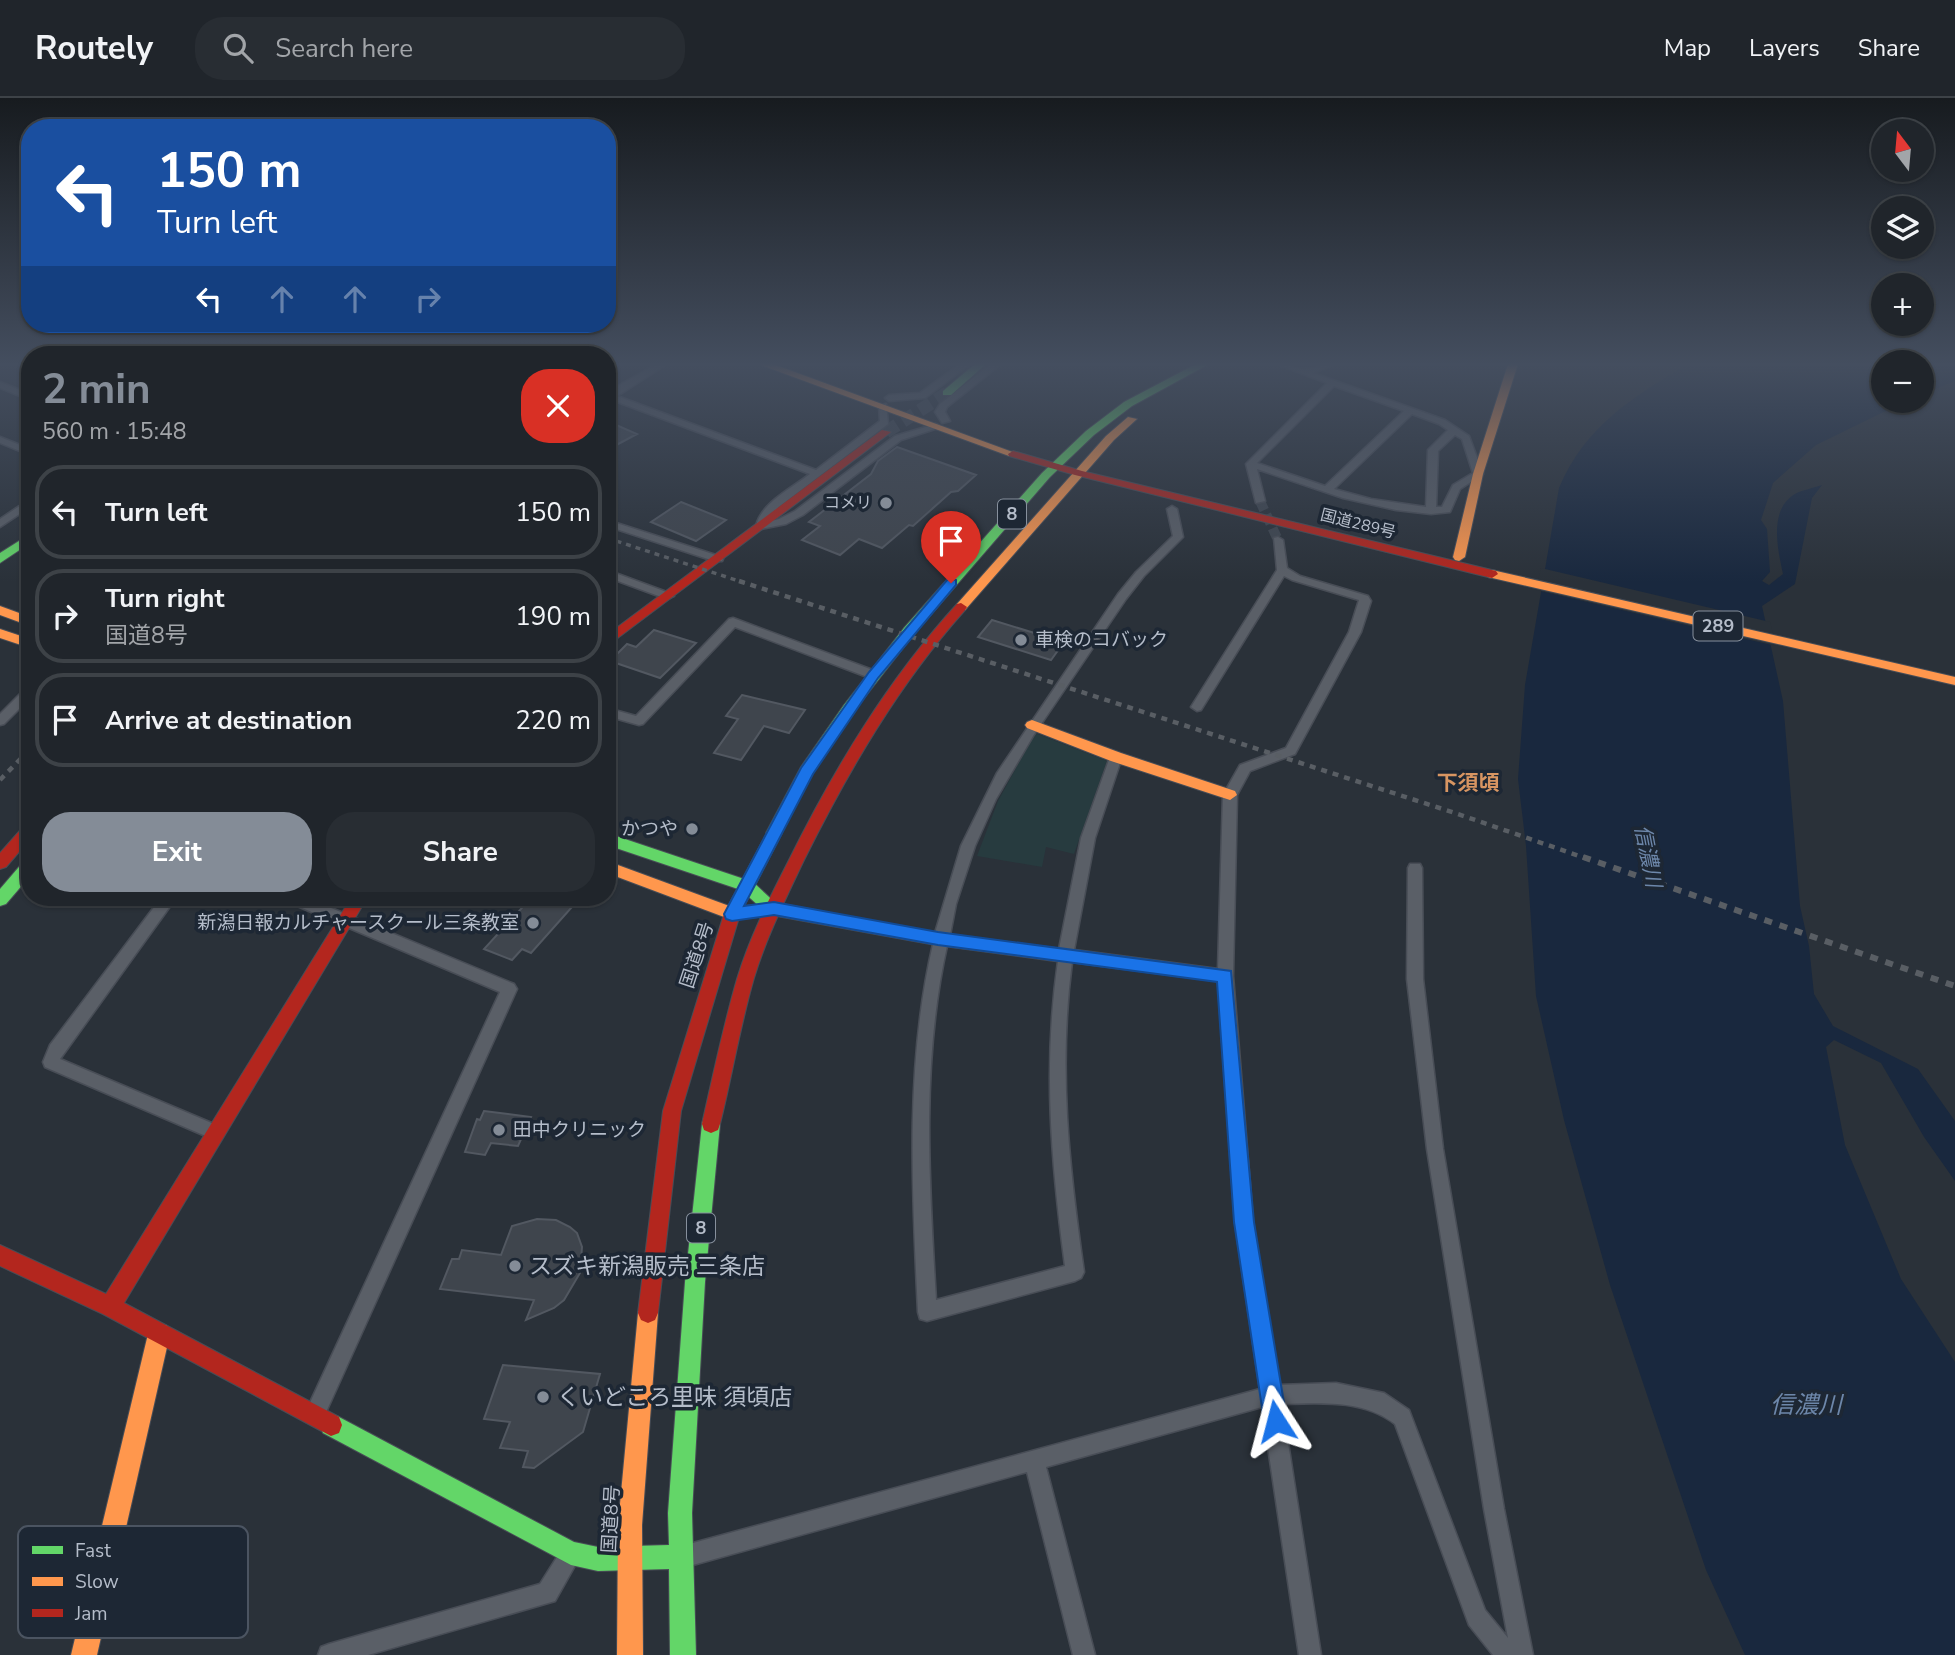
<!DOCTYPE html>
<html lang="en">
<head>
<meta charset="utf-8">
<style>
	:root { --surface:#20252b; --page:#282d33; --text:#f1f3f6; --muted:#a2a5a9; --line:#3d4247; --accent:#848c97 }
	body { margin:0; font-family:"Nunito Sans","Noto Sans JP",sans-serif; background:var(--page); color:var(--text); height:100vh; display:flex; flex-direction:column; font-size:26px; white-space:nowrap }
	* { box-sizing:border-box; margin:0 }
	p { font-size:23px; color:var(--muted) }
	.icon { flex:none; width:38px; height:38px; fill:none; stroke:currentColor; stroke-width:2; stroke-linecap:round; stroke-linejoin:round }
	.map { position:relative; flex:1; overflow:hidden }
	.side { position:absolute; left:21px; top:248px; width:595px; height:560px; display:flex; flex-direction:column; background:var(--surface); border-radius:28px; box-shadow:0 2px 5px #0004,0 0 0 2px var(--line) }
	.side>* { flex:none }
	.banner { position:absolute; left:21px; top:21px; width:595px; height:214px; border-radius:28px; box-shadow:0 2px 5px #0004,0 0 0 2px var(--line); background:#1a4fa0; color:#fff; overflow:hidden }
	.needle { width:46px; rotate:344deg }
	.buttons { position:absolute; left:1871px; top:21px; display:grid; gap:14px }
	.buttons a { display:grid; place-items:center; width:63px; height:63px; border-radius:50%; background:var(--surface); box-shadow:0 2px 5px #0004,0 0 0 2px var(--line); font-size:35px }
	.pin { position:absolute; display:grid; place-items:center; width:60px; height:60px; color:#fff; margin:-72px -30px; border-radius:50% 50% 50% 0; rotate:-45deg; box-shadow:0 0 7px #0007 }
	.pin .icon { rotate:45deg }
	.me { position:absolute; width:77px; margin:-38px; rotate:351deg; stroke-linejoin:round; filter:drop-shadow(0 0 5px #0008) }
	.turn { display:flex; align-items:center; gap:24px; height:147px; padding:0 21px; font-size:32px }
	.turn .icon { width:91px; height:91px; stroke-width:2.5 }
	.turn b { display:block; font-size:49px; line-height:60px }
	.lanes { display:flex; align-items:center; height:66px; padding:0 21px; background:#0003; justify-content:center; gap:35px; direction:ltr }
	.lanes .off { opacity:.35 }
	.round { display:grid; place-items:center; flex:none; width:74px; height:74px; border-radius:28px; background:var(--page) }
	.headline { display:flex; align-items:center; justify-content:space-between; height:119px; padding:0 21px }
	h1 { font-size:42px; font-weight:700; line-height:52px; color:var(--accent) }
	.button { display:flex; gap:14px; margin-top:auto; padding:14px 21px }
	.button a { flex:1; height:80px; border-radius:28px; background:var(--accent); color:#fff; font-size:28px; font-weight:700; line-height:80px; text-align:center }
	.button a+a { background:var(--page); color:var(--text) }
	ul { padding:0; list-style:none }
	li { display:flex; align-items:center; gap:21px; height:94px; margin:0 14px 10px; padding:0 7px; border:4px solid var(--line); border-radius:28px }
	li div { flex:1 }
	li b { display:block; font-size:26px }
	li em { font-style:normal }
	header { display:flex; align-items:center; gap:42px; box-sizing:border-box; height:98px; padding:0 35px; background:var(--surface); border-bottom:2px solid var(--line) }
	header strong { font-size:33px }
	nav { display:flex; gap:38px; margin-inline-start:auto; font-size:24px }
	.search { width:490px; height:63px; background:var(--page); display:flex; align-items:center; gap:18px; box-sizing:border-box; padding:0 24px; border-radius:28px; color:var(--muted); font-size:26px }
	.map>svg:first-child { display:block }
</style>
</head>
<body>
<header>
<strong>Routely</strong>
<div class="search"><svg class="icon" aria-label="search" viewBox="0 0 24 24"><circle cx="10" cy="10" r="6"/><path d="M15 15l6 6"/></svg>Search here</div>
<nav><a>Map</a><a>Layers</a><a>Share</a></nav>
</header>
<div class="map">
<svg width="1955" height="1557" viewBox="0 0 1955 1557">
	<rect width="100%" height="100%" fill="#2a3139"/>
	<path fill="#273b3f" d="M 1035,635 L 1107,663 L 1074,756 L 1046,749 L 1042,769 L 977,758 L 998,703 Z"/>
	<path fill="#19283e" d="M 1688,266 L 1883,266 L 1883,303 L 1906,303 L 1816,347 L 1773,385 L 1761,422 L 1767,431 L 1770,474 L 1762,483 L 1769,487 L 1783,476 C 1778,452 1768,412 1795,396 C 1802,392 1814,390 1822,387 L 1812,400 L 1795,486 L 1762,508 L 1783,603 L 1800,808 L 1809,848 L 1814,896 L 1833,928 L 1918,971 L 1955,1023 L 1955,1083 L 1924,1039 L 1881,965 L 1834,942 L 1826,949 L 1845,1047 L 1901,1181 L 1955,1264 L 1955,1557 L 1745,1557 L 1706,1472 L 1610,1187 L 1564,1022 L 1536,898 L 1526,748 L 1518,681 L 1525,587 L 1559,390 C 1585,328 1633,299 1688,266 Z
		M 1922,266 L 1955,266 L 1955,283 L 1922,296 Z"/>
	<path fill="#2a3139" d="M 1541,470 L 1770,524 L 1776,548 L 1536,492 Z"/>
	<path fill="#3f454d" stroke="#525861" stroke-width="2" d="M 607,323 L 637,336 L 607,352 Z
		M 897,349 L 976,377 L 958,393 L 951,394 L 913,428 L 909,427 L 882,450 L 859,441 L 840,457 L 802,442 L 820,428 L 809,424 L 871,376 L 878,363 Z
		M 681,404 L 726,422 L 696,443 L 651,424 Z
		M 992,522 L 1064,544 L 1051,562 L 978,539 Z
		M 654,532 L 696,545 L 660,580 L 610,563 L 627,546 L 636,549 Z
		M 742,597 L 805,612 L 789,635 L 764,628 L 741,662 L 714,655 L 738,621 L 726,618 Z
		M 531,800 L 580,800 L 531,855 L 522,851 L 512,862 L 484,851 Z
		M 484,1013 L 531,1019 L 518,1048 L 491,1045 L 485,1057 L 465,1054 L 477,1021 L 480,1022 Z
		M 537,1121 L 556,1122 L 570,1129 L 577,1135 L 582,1149 L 580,1175 L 564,1202 L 554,1210 L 526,1222 L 534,1202 L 440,1191 L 452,1161 L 459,1161 L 462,1152 L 501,1157 L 512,1128 Z
		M 503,1267 L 600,1276 L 583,1334 L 534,1370 L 523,1369 L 528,1353 L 500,1350 L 510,1324 L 484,1321 Z"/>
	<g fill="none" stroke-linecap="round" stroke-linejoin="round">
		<path stroke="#3f464f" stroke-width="10" stroke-dasharray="10 5" stroke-linecap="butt" d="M 1260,403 L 1278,442"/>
		<path stroke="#3f464f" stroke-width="13" stroke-dasharray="13 7" stroke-linecap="butt" d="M 886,334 L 947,295"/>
		<g stroke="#484d56" stroke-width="3">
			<path id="street" d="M 657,266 L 667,266 L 617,298 L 816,372 L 880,323 L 879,308 L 886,306 L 888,326 L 780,408 L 768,420 L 767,424 L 779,421 L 795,413 L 895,338 L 936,326 L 941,329 L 901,342 L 803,417 L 786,426 L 761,431 L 756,428 C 761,405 792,390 810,376 L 607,300 L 607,294 Z
				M 960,266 L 970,266 L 925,300 L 889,303 L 885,300 L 889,297 L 920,295 Z
				M 991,266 L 1001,266 L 947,309 L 945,314 L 950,323 L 942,325 L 935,314 L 940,306 Z
				M 1277,266 C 1287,266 1298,272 1305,271 C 1315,271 1323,266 1334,266 L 1313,275 L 1445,322 L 1469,338 L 1483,376 L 1460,391 L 1450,414 L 1431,416 L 1396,412 L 1343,400 L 1257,371 L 1265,403 L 1256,405 L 1246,366 L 1327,285 ZM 1334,288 L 1404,313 L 1325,388 L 1257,365 ZM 1412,316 L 1439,326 L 1448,332 L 1428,352 L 1426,409 L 1371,401 L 1334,391 ZM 1455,337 L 1462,341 L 1473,375 L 1453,387 L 1442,409 L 1436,409 L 1438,353 Z
				M 0,284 L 30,296 L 30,302 L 0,290 Z
				M 0,339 L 30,351 L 30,357 L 0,345 Z
				M 30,401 L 30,409 L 0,429 L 0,421 Z
				M 1172,408 L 1177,411 L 1183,439 L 1144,478 L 1126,501 L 1033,638 L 996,701 L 975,748 L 956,806 L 950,837 L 1059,851 L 1081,740 L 1110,659 L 1116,655 L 1122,659 L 1095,740 L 1074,852 L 1218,871 L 1223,697 L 1240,667 L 1286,650 L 1349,534 L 1359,502 L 1292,482 L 1284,478 L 1201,612 L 1197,613 L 1191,609 L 1277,472 L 1274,440 L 1278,439 L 1283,442 L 1287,470 L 1300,478 L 1368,498 L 1371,503 L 1361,534 L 1295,656 L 1250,673 L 1237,697 L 1233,878 L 1253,1124 L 1279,1287 L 1336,1285 L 1384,1295 L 1409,1312 L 1485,1512 L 1508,1540 L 1484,1411 L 1427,1051 L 1407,881 L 1408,770 L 1410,766 L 1420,766 L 1422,770 L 1423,881 L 1443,1051 L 1504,1411 L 1533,1557 L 1493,1557 L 1469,1527 L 1395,1326 C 1363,1301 1320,1305 1282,1306 L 1321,1557 L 1299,1557 L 1262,1309 L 1046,1369 L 1095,1557 L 1073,1557 L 1027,1374 L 682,1470 L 674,1467 L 671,1459 L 674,1451 L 682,1448 L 1260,1291 L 1235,1124 L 1218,883 L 1072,864 C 1058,971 1069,1069 1084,1174 L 1081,1180 L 1075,1183 L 927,1223 L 920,1221 L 918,1214 C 912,1092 905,966 933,846 L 774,817 L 769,815 L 767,811 L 769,807 L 774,805 L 935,835 L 961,748 L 997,675 L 1118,496 L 1136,474 L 1173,438 L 1167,411 ZM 947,848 L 1058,863 C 1043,967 1051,1064 1065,1168 L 936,1202 C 929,1085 921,964 947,848 Z
				M 607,422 L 722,459 L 723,461 L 722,463 L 714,463 L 607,428 Z
				M 607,472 L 672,496 L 674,498 L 668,501 L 664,500 L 607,479 Z
				M 733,520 L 878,574 L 880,577 L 878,580 L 870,580 L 735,529 L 643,626 L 639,627 L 607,618 L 607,610 L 636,618 L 729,521 Z
				M 30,589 L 30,600 L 4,626 L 0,627 L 0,616 L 26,590 Z
				M 161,800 L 176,800 L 60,961 L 221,1029 L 223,1034 L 221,1039 L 215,1042 L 45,969 L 43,964 L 50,947 Z
				M 286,800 L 307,800 L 514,886 L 517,891 L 322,1323 L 315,1326 L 308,1323 L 305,1316 L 308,1309 L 500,894 L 288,804 Z
				M 571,1444 L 578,1448 L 582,1455 L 555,1503 L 368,1557 L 318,1557 L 321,1549 L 329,1546 L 540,1486 L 564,1448 Z"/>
		</g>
		<g stroke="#484d56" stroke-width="2">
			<path id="fast" d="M 975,266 L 986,266 L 951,297 L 943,297 L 943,293 Z
				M 1196,266 L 1209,266 L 1132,308 L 1094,337 L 1050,379 L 914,536 L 854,613 L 812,675 L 779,739 L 769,739 L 766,735 L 801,669 L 844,607 L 904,530 L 1042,375 L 1086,333 L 1124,304 Z
				M 30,436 L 30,445 L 0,465 L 0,455 Z
				M 607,735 L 753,784 L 782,811 L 780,816 L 768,816 L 741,792 L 607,747 Z
				M 30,761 L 30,778 L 6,806 L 0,808 L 0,791 L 24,763 Z
				M 711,1017 L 718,1020 L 720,1026 L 705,1184 L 692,1415 L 696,1557 L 670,1557 L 669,1471 L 598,1473 L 571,1467 L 323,1335 L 320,1327 L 323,1319 L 331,1316 L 339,1319 L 574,1444 L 598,1449 L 669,1447 L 668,1415 L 685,1184 L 702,1026 L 704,1020 Z"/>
		</g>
		<g stroke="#484d56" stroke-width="2">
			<path id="slow" d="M 758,266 L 773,266 L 1018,356 L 1009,358 Z
				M 1508,266 L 1518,266 L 1483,376 L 1465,459 L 1459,463 L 1455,462 L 1453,459 L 1473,376 Z
				M 1128,319 L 1137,321 L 1114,342 L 965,512 L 957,512 L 957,506 L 1106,338 Z
				M 1492,472 L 1955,579 L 1955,587 L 1488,479 L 1486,476 Z
				M 0,508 L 30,519 L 30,528 L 0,517 Z
				M 0,531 L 30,541 L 30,550 L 0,540 Z
				M 1032,622 L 1121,655 L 1235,693 L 1237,697 L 1230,702 L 1111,663 L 1027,630 L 1025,627 L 1027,624 Z
				M 607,763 L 732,809 L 774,805 L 780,806 L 782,811 L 780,816 L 774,817 L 732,822 L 607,775 Z
				M 648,1205 L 655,1208 L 658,1215 L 642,1427 L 643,1557 L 617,1557 L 618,1427 L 638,1215 L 641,1208 Z
				M 159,1225 L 167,1228 L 170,1236 L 97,1557 L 71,1557 L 148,1236 L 151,1228 Z"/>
		</g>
		<g stroke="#484d56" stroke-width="2">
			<path id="jam" d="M 882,332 L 891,334 L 607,548 L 607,537 Z
				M 1013,353 L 1082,373 L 1496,473 L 1498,476 L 1492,480 L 1075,377 L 1009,358 L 1008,356 Z
				M 961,505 L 967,509 L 965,512 C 898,587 849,672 804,762 C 786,800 766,840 754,880 C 740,928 732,978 720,1026 L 718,1032 L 711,1035 L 704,1032 L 702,1026 C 713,978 723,929 737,881 C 749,841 769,801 788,764 C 834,671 887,583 957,506 Z
				M 30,725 L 30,741 L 6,769 L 0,771 L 0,755 L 25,727 Z
				M 774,729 L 782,735 L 740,816 L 681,1013 L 658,1215 L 655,1222 L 648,1225 L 641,1222 L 638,1215 L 663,1013 L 724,816 L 769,731 Z
				M 351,800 L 367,800 L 124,1205 L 339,1319 L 342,1327 L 339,1335 L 331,1338 L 103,1216 L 0,1168 L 0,1147 L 106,1196 Z"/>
		</g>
		<use href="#street" fill="#5a5f67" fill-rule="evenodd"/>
		<use href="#fast" fill="#63d668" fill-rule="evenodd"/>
		<use href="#slow" fill="#ff974d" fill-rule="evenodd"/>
		<use href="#jam" fill="#b3261e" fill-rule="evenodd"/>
		<path stroke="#595e64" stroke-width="3.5" stroke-dasharray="5 5" stroke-linecap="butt" d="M 607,440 L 745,485"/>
		<path stroke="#595e64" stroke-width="4.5" stroke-dasharray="6 6" stroke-linecap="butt" d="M 739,483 L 1455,715 L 1588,761
			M 0,682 L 30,651"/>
		<path stroke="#595e64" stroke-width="6" stroke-dasharray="8 8" stroke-linecap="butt" d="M 1583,759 L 1955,888"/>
	</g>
	<linearGradient id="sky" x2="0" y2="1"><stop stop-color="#171b1f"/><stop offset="0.55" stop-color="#444e5f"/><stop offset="1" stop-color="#444e5f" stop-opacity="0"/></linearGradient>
	<rect width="1955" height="484" fill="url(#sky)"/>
	<path fill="#1a73e8" stroke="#114b97" stroke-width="2" d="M 951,481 L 956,482 L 956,487 L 878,580 L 813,676 L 744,808 L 774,804 L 938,834 L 1231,873 L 1254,1124 L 1287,1323 L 1284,1331 L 1276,1335 L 1268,1331 L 1264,1323 L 1234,1124 L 1217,884 L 938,847 L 774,817 L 732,823 L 726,821 L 724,816 L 801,670 L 869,574 L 947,482 Z"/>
	<g fill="#848c97" stroke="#1d2734" stroke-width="2.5">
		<circle cx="886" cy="405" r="7"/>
		<circle cx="1021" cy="542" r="7"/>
		<circle cx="692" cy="731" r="7"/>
		<circle cx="533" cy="825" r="7"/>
		<circle cx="499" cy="1032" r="7"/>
		<circle cx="515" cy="1168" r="7"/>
		<circle cx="543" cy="1299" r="7"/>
	</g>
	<g text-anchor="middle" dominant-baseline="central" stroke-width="7" stroke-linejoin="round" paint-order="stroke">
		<g font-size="16" fill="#b5bdca" stroke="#1d2734" text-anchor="end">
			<text x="872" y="405">コメリ</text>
		</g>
		<g font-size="16" fill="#b5bdca" stroke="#1d2734">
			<text transform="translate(1358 426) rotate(14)">国道289号</text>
		</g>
		<g fill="#1d2734" stroke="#87909d" stroke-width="2">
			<rect x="998" y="401.5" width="28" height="29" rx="5"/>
			<rect x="1693.5" y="513.5" width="49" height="29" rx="5"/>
			<rect x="687" y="1115.5" width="28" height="29" rx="5"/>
		</g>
		<g font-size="18" font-weight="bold" fill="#b5bdca">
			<text x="1012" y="416">8</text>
			<text x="1718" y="528">289</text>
			<text x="701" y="1130">8</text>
		</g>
		<g font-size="19" fill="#b5bdca" stroke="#1d2734" text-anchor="start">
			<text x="1035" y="542">車検のコバック</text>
			<text x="678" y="731" text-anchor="end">かつや</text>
			<text x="519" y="825" text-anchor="end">新潟日報カルチャースクール三条教室</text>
			<text x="513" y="1032">田中クリニック</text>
		</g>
		<g font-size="19" fill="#b5bdca" stroke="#1d2734">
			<text transform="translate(697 857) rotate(-72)">国道8号</text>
			<text transform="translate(611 1421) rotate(-87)">国道8号</text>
		</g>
		<g font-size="21" font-weight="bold" fill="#d79562" stroke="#1d2734">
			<text x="1468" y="685">下須頃</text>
		</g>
		<g font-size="21" font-style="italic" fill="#6d87aa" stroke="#1d2734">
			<text transform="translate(1648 758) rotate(79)">信濃川</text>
		</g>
		<g font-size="23" fill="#b5bdca" stroke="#1d2734" text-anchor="start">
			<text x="529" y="1168">スズキ新潟販売 三条店</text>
			<text x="557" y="1299">くいどころ里味 須頃店</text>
		</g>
		<g font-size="24" font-style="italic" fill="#6d87aa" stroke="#1d2734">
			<text x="1806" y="1307">信濃川</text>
		</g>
	</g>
	<rect x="18" y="1428" width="230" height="112" rx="10" fill="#1d2734" stroke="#4b5461" stroke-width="2"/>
	<rect x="32" y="1448" width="31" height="8" fill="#63d668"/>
	<rect x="32" y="1479" width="31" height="9" fill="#ff974d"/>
	<rect x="32" y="1511" width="31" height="8" fill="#b3261e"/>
	<g font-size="19" fill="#b5bdca">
		<text x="75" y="1459">Fast</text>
		<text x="75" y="1490">Slow</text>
		<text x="75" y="1522">Jam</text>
	</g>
</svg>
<div class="buttons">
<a><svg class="needle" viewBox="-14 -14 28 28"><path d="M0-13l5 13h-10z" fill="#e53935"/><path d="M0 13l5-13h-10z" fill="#a2a5a9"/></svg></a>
<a><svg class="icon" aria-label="layers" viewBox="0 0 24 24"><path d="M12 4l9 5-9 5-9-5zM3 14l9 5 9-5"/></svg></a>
<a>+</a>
<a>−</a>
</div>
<div class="pin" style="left:951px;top:485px;background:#d93025"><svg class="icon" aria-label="arrive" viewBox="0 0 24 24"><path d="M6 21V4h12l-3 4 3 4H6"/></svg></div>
<svg class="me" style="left:1276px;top:1323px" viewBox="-20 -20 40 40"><path d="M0-17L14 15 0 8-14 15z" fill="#1a73e8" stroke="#fff" stroke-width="4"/></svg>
<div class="banner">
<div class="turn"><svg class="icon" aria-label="left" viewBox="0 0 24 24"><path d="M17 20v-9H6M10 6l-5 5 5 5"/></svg><div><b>150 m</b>Turn left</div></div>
<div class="lanes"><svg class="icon" aria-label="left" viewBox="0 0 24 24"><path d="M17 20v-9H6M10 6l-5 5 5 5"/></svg><svg class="icon off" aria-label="ahead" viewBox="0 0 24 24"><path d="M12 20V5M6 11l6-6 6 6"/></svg><svg class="icon off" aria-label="ahead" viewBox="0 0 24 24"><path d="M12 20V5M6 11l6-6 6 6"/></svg><svg class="icon off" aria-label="right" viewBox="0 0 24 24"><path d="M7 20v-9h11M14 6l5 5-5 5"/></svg></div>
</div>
<section class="side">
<div class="headline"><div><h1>2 min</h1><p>560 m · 15:48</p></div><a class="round" style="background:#d93025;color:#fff"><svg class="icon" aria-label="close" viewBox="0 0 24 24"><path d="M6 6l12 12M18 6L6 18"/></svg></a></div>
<ul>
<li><svg class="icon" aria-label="left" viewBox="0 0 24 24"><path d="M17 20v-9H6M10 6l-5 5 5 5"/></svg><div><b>Turn left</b></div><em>150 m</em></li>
<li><svg class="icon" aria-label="right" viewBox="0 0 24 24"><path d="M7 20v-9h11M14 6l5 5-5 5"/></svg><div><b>Turn right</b><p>国道8号</p></div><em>190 m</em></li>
<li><svg class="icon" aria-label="arrive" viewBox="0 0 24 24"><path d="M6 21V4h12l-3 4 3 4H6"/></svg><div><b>Arrive at destination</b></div><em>220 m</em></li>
</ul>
<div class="button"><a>Exit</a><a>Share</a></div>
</section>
</div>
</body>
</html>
